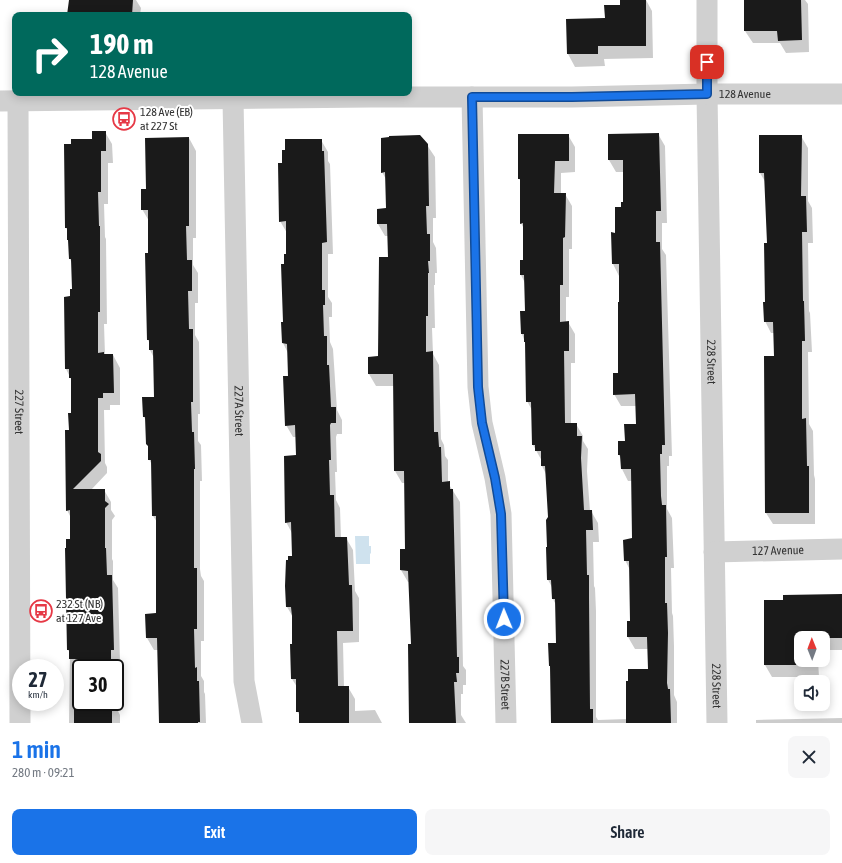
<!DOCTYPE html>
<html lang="en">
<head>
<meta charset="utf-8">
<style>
	:root { --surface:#fff; --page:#f6f6f7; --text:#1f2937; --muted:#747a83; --accent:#1a73e8 }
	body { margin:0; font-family:"Asap Condensed",sans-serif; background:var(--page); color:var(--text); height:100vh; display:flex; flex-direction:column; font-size:15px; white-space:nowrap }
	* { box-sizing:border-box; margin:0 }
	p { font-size:13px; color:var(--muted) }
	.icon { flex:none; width:22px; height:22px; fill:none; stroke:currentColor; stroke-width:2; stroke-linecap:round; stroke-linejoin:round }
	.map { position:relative; height:723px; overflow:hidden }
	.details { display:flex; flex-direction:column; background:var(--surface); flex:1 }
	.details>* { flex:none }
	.hud { position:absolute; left:12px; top:12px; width:400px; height:84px; border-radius:8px; box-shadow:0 2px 10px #0003; background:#00695c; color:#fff; overflow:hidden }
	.needle { width:26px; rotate:359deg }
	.tools { position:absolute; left:794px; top:631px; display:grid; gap:8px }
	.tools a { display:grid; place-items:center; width:36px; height:36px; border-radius:8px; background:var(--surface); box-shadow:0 2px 10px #0003; font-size:20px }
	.speed { position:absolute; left:12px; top:659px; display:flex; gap:8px; font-size:20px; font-weight:700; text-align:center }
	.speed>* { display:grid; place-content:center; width:52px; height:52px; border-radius:50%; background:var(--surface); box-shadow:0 2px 10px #0003; line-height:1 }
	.speed small { font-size:10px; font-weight:400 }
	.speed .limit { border:2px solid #111; border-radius:6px; background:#fff; color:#111 }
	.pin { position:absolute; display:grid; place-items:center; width:34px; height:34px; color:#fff; margin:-17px; border-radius:8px; box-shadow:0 2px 6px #0006 }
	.me { position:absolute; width:44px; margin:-22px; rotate:359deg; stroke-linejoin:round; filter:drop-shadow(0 0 3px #0008) }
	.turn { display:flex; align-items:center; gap:14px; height:84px; padding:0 12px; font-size:18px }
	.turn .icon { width:52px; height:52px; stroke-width:2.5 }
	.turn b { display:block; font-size:28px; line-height:34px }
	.round { display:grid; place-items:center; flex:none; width:42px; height:42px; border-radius:8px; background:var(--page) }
	.headline { display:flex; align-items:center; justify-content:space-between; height:68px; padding:0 12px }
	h1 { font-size:24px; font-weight:600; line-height:30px; color:var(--accent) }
	.action { display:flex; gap:8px; margin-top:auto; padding:8px 12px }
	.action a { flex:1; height:46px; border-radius:8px; background:var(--accent); color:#fff; font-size:16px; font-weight:600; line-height:46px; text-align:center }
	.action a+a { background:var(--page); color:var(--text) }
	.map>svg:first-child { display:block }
</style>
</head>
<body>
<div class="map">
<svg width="842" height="723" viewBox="0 0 842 723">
	<rect width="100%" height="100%" fill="#fff"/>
	<path fill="#cfe2ee" d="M 355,536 L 369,536 L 369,546 L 371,546 L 371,553 L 370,554 L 370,564 L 356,564 Z"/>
	<path fill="#0003" fill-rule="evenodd" d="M 70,0 L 136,0 L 141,8 L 140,15 L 68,15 Z
		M 621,0 L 646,0 L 652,11 L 653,58 L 604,59 L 605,66 L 575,67 L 568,54 L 567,20 L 606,19 L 621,6 Z
		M 745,0 L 805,0 L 808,4 L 809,52 L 786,53 L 780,43 L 753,43 L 745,31 Z
		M 105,132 L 112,144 L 113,163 L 108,163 L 108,204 L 104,204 L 105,237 L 106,239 L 107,324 L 104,324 L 105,355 L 113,355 L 120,368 L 120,405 L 110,405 L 110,410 L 104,410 L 105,463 L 107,467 L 107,473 L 91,490 L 104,490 L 111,502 L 111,510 L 115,516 L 112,520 L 112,559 L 113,561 L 113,580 L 118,588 L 120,662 L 118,662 L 118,711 L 120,715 L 120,723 L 69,723 L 70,653 L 68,650 L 71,518 L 67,510 L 70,431 L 72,414 L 72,381 L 66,369 L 65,298 L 71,297 L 73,290 L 72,263 L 70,259 L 69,242 L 68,231 L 66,228 L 65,145 L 72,145 L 93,139 ZM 81,668 L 115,668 L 115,702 L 81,702 Z
		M 658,134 L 665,146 L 667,223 L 662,223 L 662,249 L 666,255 L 672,456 L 669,456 L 669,466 L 667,466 L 667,509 L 672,518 L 674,568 L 671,568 L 672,613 L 673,616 L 674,646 L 674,695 L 677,702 L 677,723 L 552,723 L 551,668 L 550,665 L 557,644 L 556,605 L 553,599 L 552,587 L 548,580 L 549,518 L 546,474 L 542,466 L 542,461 L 533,445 L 533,412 L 527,401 L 526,345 L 522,334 L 526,312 L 525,283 L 521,275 L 524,261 L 524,229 L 521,223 L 521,181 L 519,179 L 568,135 L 575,147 L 575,172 L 561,173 L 561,194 L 565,194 L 572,206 L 572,249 L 569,249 L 569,297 L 566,297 L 566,322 L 568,322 L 575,334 L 575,363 L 571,363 L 571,424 L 576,424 L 583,436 L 583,441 L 588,449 L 587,471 L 590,511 L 591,511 L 598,523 L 599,542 L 593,542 L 594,586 L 595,588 L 596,611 L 596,717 L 598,720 L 627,719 L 649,670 L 649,649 L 635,649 L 628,637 L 631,622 L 630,570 L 625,560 L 633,539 L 632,481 L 628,481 L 622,469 L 621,459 L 619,455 L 637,425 L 637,406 L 621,406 L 614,394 L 619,374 L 621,303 L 619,276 L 613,264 L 616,234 L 624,203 L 624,172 L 616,172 L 609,160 Z
		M 801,136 L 808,148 L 808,201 L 812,208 L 813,243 L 808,243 L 809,311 L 810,313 L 812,352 L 808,352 L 809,424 L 813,431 L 814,475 L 815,479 L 815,524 L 773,524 L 766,513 L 775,357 L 774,333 L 771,333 L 765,321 L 768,244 L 766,183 L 760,173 Z
		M 189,138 L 196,151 L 196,238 L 193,238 L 193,265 L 198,273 L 198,303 L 195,303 L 195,335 L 199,342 L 200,414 L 198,414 L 198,441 L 201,445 L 202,481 L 200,481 L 200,569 L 201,576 L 204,581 L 204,641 L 201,641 L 201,676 L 204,681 L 204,692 L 205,694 L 206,723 L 160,723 L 158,650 L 154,650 L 147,638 L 157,614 L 157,522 L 153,516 L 152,465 L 149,459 L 149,448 L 147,444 L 146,421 L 144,417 L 155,398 L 154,358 L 150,350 L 150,344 L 148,340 L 149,221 L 142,209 L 147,190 Z
		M 321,140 L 328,152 L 328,161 L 330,164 L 333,254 L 328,254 L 328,297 L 332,303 L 332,317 L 329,317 L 330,342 L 333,349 L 337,410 L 342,420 L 342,434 L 337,434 L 336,437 L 337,472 L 335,472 L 336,500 L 340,508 L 341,538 L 346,538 L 353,550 L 355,591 L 359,598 L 359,642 L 343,643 L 344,687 L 348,687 L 355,699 L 355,711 L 375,710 L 382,723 L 300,723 L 300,716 L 297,711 L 297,687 L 292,679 L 293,617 L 287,607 L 293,557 L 292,533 L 286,522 L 297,456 L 296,437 L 293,437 L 286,425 L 289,377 L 288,353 L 283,343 L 285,265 L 287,255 L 287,233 L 280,221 L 283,164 Z
		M 427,145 L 435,157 L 436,218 L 433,218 L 433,242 L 436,248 L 437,273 L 435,273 L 435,285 L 434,285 L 435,328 L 432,328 L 433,354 L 439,365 L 441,439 L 444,445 L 445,456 L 448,460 L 448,483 L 460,502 L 463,666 L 466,670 L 466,685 L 463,685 L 463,694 L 461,694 L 461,715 L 466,723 L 410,723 L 412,645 L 410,582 L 408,582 L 401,570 L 406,550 L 405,483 L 402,483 L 395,471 L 394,386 L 376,386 L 369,374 L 379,357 L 389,258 L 388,236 L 385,236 L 378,224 L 387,209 L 387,181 L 382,172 Z
		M 842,595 L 842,650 L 823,650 L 823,638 L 801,638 L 801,660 L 818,660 L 819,677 L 772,677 L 765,665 L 765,601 L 784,601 Z
		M 842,718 L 842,723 L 756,723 L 756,720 Z"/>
	<path fill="#1a1a1a" d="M 69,0 L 133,0 L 132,15 L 67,15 Z
		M 620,0 L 646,0 L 646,46 L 598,46 L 598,54 L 567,54 L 566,19 L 605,18 L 604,5 L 620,5 Z
		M 744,0 L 801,0 L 802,40 L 778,41 L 777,31 L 744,31 Z
		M 92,131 L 106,131 L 106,151 L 101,151 L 101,192 L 98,192 L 99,226 L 100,226 L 100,312 L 98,312 L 98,353 L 104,352 L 104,354 L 113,354 L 114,393 L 103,393 L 103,398 L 98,398 L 98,452 L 101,454 L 101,461 L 73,489 L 105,489 L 105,501 L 109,504 L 105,508 L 105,548 L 106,548 L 107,575 L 112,575 L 114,650 L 111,650 L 111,659 L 69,659 L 69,650 L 67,650 L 65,548 L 66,548 L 66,539 L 70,539 L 70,510 L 66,511 L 65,430 L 69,430 L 68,413 L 71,413 L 71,378 L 69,378 L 69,369 L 65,369 L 64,297 L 70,296 L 70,289 L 72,289 L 71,259 L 69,259 L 68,240 L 67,240 L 67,228 L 65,228 L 64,144 L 71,144 L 71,139 L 92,139 Z
		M 659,133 L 661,211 L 656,211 L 656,242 L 660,242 L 665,445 L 662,445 L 662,454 L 660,454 L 661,496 L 662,505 L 666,505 L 667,557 L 665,557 L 665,603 L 667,603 L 668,633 L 667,683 L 668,689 L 670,689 L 671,723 L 626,723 L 626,681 L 628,681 L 628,669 L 648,669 L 647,637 L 627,637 L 627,621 L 630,621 L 629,561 L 624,561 L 623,540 L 632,538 L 631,469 L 621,469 L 620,455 L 618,455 L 618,441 L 625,441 L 624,424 L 636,424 L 635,394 L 613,395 L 613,373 L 618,373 L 618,302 L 619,302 L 619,264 L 612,264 L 611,232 L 615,233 L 615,207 L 621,207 L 621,202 L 623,202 L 623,160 L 608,160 L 608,134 Z
		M 518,134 L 569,134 L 569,161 L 555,161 L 554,193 L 566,193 L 565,237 L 563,238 L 563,285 L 560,285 L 560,322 L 569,321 L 569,351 L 564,351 L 565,423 L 577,423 L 577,436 L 582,436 L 581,458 L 584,510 L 592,510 L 593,530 L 586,530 L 587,575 L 589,575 L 589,598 L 590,709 L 593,709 L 593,723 L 551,723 L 550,666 L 549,666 L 548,643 L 556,643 L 555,599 L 552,599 L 551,580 L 547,580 L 546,547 L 547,547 L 546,520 L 548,517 L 545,466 L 541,466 L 541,451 L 535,451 L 535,445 L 532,445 L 531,402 L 526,402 L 525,342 L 524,342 L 524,334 L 521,334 L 520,311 L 525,311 L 524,275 L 520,275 L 520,260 L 523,260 L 523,223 L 520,224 L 520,179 L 518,179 Z
		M 420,135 L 428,144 L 429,206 L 426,206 L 427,234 L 430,234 L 430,261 L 428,261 L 429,273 L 428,273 L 428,316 L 426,316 L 426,352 L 433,351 L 434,432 L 438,432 L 439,447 L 441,447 L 442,482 L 450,481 L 450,489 L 453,489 L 457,657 L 459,657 L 459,673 L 456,673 L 457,682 L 454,682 L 456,723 L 409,723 L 408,644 L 411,644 L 408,571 L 400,570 L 400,549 L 405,549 L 404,471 L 394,471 L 393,374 L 368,374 L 368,357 L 378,356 L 379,257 L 388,257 L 387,224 L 377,224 L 377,209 L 386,208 L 385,172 L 381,173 L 381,138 L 389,137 L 389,136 Z
		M 759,135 L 802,135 L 801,196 L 806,196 L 807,232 L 802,232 L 803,301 L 804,301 L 805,341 L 802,341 L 802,419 L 806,418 L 807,466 L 809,466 L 809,513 L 765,513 L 764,356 L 774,356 L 773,322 L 764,322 L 763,302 L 765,302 L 764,243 L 767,243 L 764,173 L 759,173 Z
		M 189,137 L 189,226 L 186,226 L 187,260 L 192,260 L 192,291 L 188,291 L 189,329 L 193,329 L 193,402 L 191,402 L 192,432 L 194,432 L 195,469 L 194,469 L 194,568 L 197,568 L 197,629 L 194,629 L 195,668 L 197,667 L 197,681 L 199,681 L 200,722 L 198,722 L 198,723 L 159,723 L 157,638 L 146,638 L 145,614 L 156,613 L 156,516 L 152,516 L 151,460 L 148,460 L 148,446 L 146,444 L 145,417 L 143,417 L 142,397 L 154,397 L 153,350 L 149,350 L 149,340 L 147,340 L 145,253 L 148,253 L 148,210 L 141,210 L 141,189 L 146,189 L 145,138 Z
		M 285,139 L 322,139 L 322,151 L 324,151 L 327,242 L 322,243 L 322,290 L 325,290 L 325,305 L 323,305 L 324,336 L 327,336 L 327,365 L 329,365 L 331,407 L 336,407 L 336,423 L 331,423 L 330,425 L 331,460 L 329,460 L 330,495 L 334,495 L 335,537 L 347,537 L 349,585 L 352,585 L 353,631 L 337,631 L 338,686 L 349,686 L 349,723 L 299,723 L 299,712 L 296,712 L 296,679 L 291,679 L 290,644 L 292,644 L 292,616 L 291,607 L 286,607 L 285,586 L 286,560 L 288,560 L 288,556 L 292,556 L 291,522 L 285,523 L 284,456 L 296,455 L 295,425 L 285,426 L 283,376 L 288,376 L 287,344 L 282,343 L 281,322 L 283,322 L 281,264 L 284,264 L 284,254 L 286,254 L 286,221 L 279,222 L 278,163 L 282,163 L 282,150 L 285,150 Z
		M 842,594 L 842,638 L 801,638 L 801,660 L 812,660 L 812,665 L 764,665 L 764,600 L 783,600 L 783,595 Z
		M 74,702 L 112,702 L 112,723 L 74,723 Z"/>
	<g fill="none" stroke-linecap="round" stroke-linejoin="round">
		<g stroke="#d0d0d0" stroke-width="21">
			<path id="s1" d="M 707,0 L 707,94 L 717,723"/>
			<path id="s2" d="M 472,97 L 478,387 L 482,423 L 495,478 L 501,514 L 506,723"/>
			<path id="s3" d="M 233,99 L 244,681 L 252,723"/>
			<path id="s4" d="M 18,100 L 20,723"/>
			<path id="s5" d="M 0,101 L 371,97 L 572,97 L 707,94 L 842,94"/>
			<path id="s6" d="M 714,552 L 842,549"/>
		</g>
	</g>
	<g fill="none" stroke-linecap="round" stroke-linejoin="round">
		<g stroke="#114b97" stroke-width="10">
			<path id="route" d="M 504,619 L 501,514 L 495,478 L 482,423 L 478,387 L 472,97 L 572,97 L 707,94 L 707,62"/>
		</g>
		<use href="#route" stroke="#1a73e8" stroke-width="7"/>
	</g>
	<defs>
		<g id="bus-ring" transform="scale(1.15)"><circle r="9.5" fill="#fff" stroke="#e63946" stroke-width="1.5"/><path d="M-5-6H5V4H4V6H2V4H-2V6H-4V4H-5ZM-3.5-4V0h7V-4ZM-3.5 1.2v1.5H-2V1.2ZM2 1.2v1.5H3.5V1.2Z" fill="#e63946"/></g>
	</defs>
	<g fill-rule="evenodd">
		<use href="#bus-ring" x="124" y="119"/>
		<use href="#bus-ring" x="41" y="611"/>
	</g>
	<g text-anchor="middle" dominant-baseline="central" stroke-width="4" stroke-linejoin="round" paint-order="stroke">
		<g font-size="12" fill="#333" stroke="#fff">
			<text stroke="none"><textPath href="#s5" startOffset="745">128 Avenue</textPath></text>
			<text stroke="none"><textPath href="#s1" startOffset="362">228 Street</textPath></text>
			<text stroke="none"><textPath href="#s3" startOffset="312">227A Street</textPath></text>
			<text stroke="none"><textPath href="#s4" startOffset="312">227 Street</textPath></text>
			<text stroke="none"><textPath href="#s6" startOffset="64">127 Avenue</textPath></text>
			<text stroke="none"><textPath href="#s2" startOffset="590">227B Street</textPath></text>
			<text stroke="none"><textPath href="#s1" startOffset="686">228 Street</textPath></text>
		</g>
		<g font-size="12" fill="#333" stroke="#fff" text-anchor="start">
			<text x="140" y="112">128 Ave (EB)<tspan x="140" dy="14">at 227 St</tspan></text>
			<text x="56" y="604">232 St (NB)<tspan x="56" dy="14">at 127 Ave</tspan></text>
		</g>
	</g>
</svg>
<div class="tools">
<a><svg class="needle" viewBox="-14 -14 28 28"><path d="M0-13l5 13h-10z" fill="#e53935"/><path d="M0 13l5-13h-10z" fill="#747a83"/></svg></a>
<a><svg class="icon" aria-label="sound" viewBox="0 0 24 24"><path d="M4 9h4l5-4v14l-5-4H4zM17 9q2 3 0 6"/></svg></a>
</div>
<div class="speed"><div>27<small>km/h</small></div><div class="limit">30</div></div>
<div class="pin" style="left:707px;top:62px;background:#d93025"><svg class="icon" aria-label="arrive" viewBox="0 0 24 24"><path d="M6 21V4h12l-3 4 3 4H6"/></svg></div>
<svg class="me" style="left:504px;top:619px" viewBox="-20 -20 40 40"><circle r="17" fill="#1a73e8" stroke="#fff" stroke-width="3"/><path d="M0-11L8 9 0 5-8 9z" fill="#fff"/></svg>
<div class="hud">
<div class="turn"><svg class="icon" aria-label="right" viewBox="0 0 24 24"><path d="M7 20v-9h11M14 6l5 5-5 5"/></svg><div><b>190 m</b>128 Avenue</div></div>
</div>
</div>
<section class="details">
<div class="headline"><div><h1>1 min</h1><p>280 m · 09:21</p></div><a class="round"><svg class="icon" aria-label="close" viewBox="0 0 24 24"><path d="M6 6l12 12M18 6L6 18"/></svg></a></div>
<div class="action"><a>Exit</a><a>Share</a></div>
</section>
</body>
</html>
